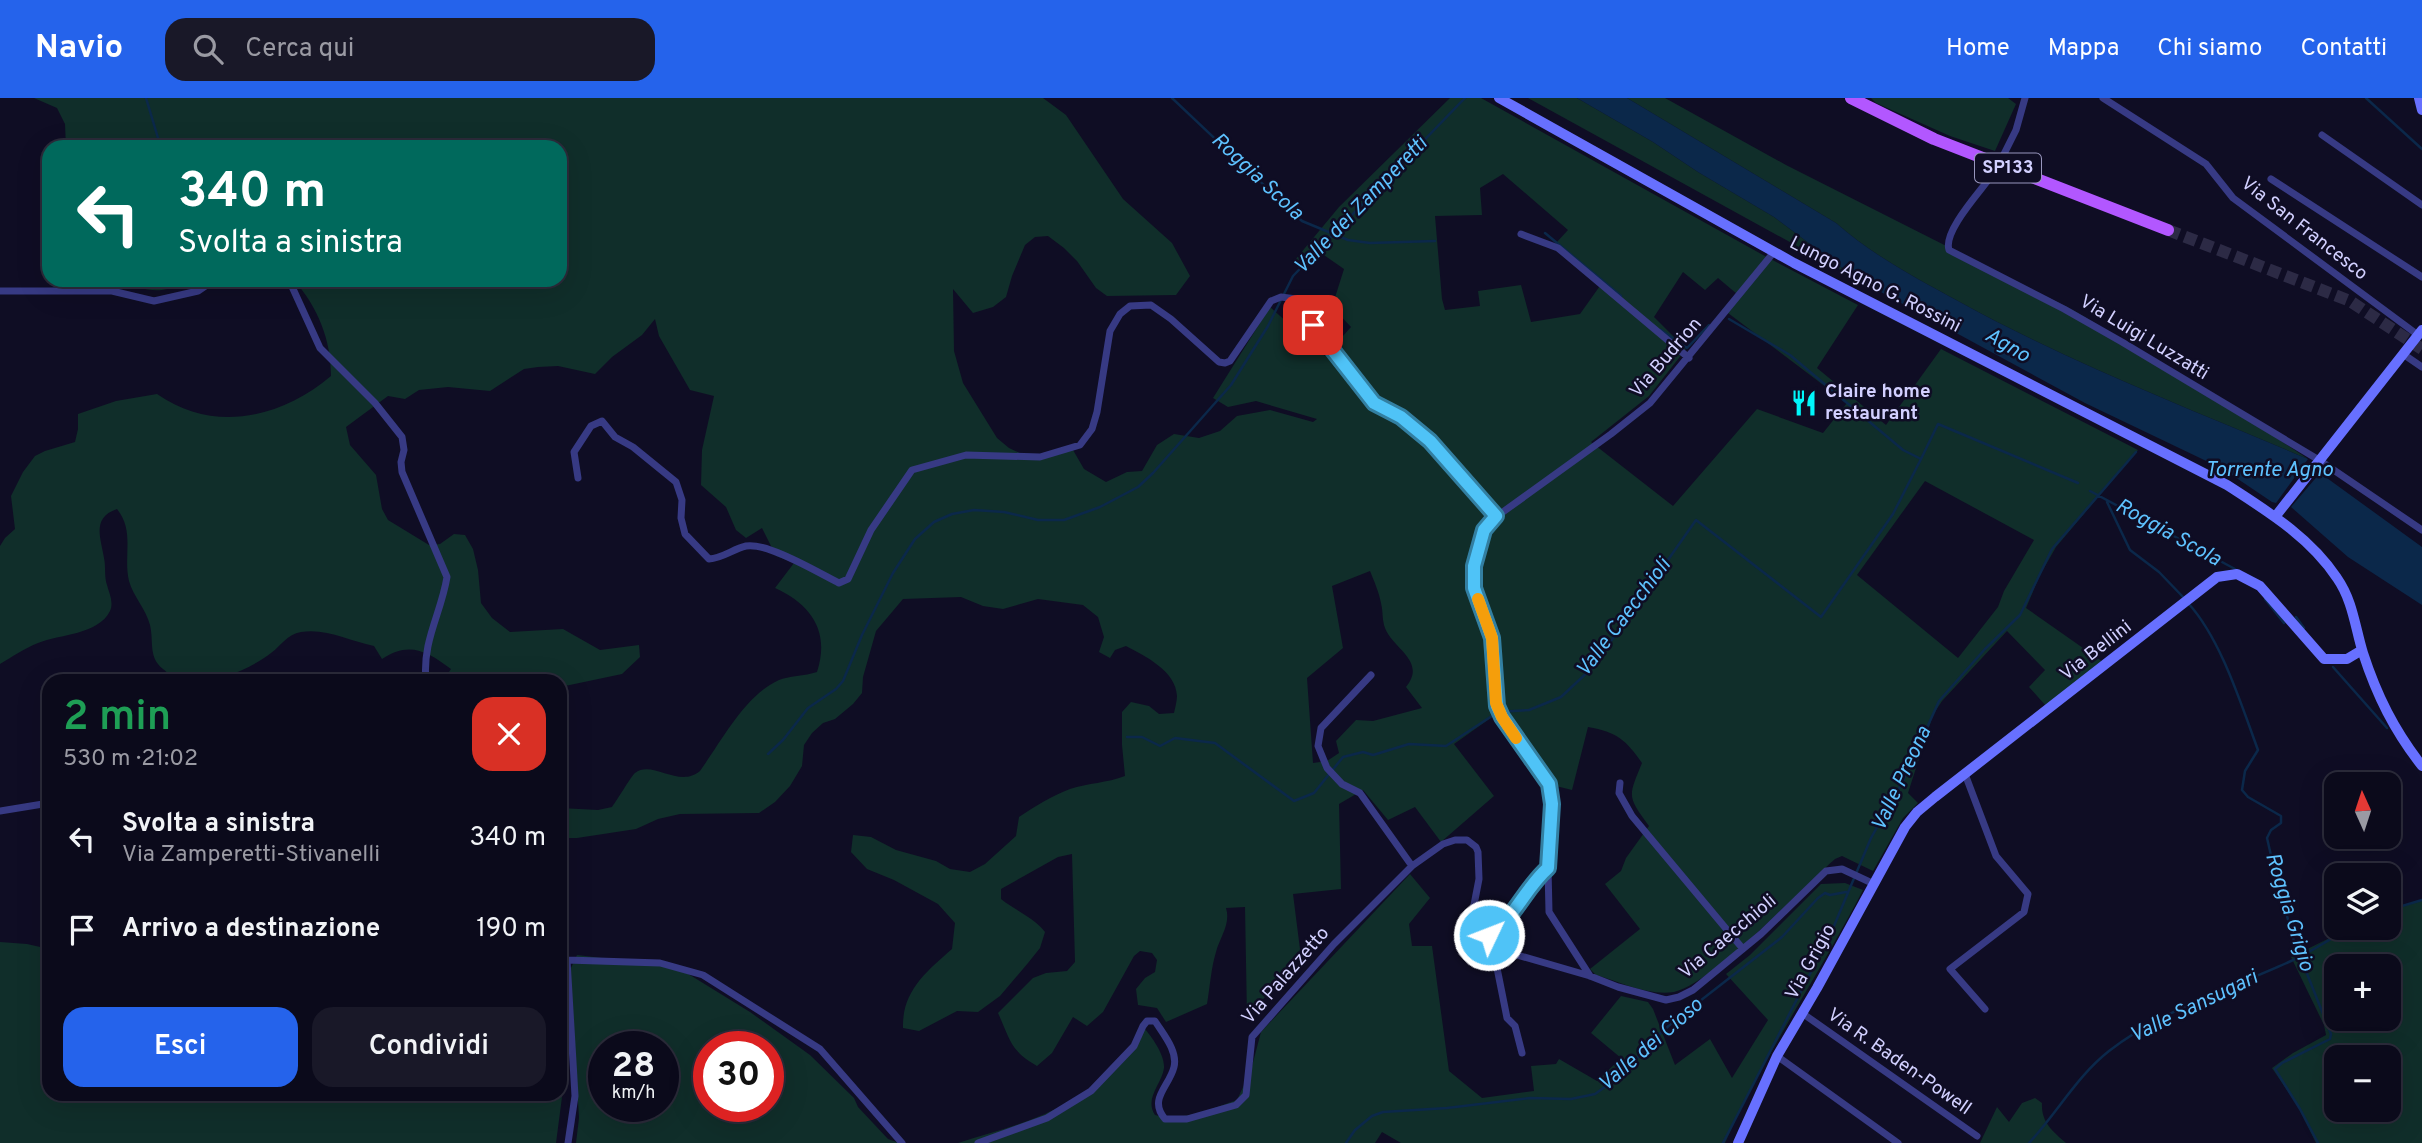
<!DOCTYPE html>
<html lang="it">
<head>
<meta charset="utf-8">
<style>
	:root { --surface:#0b0a1b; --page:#191828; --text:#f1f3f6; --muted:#9a9aa3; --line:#2b2b3a; --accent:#2563eb }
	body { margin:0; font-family:Overpass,sans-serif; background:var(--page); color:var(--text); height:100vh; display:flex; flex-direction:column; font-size:26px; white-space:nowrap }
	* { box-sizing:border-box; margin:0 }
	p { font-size:23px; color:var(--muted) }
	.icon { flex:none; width:38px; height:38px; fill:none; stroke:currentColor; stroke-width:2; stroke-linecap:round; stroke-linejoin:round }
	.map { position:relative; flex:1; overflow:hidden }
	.sheet { position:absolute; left:42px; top:576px; width:525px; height:427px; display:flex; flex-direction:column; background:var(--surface); border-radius:21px; box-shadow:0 7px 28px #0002,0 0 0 2px var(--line) }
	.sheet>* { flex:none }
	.guide { position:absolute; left:42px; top:42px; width:525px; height:147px; border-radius:21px; box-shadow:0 7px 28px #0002,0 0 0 2px var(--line); background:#00695c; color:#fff; overflow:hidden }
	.needle { width:46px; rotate:357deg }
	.tools { position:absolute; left:2324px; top:674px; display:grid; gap:14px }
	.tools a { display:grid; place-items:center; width:77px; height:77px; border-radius:14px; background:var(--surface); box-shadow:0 7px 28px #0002,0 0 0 2px var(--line); font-size:35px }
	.speed { position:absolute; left:588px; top:933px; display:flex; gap:14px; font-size:35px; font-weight:700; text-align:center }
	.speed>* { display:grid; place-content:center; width:91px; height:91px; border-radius:50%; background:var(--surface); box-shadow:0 7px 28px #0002,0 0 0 2px var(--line); line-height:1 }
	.speed small { font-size:18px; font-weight:400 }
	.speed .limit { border:10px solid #d22; background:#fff; color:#111 }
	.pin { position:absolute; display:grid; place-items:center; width:60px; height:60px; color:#fff; margin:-30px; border-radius:14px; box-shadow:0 4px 10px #0006 }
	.me { position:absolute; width:77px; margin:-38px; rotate:47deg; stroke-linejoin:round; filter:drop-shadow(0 0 5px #0008) }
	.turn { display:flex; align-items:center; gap:24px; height:147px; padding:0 21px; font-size:32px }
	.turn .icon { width:91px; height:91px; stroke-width:2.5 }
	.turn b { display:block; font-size:49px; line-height:60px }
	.round { display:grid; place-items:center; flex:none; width:74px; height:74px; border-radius:21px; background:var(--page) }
	.summary { display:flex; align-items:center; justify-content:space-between; height:119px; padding:0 21px }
	h1 { font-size:42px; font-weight:600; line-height:52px; color:#1e9e55 }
	.primary-button { display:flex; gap:14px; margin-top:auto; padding:14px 21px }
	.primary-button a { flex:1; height:80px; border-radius:21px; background:var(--accent); color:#fff; font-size:28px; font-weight:600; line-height:80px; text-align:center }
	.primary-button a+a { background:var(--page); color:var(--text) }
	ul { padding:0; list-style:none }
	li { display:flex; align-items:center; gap:21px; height:91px; padding:0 21px }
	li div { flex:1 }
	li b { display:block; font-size:26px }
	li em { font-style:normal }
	header { display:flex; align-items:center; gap:42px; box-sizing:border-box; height:98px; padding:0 35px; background:var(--accent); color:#fff }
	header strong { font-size:33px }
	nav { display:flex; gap:38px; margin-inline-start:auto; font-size:24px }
	.search { width:490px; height:63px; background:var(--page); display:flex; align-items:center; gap:18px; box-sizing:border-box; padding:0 24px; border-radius:21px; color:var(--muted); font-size:26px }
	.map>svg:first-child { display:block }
</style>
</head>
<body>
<header>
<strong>Navio</strong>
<div class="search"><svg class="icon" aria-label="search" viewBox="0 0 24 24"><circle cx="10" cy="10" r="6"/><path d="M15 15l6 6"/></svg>Cerca qui</div>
<nav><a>Home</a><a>Mappa</a><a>Chi siamo</a><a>Contatti</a></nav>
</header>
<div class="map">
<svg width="2422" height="1045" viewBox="0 0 2422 1045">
	<rect width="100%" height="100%" fill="#0f0d24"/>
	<path fill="#102e2a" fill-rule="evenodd" d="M 34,0 L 1043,0 L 1066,17 L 1123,101 L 1172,145 L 1190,178 L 1176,197 L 1107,198 L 1096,190 L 1077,163 L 1064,150 L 1048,138 L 1035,139 L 1025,147 L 1012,178 L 1006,199 L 993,209 L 973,215 L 953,191 L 954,253 L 963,285 L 997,340 L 1009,350 L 1026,358 L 1073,352 L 1084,371 L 1106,384 L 1127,374 L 1142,373 L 1157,347 L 1174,336 L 1199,340 L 1220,333 L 1237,318 L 1270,312 L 1313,324 L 1317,321 L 1256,303 L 1228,309 L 1213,300 L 1270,209 L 1325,258 L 1351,229 L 1332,209 L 1344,171 L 1321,155 L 1307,170 L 1295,162 L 1339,109 L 1450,0 L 1481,0 L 1763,157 L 1858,207 L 1817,270 L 1886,327 L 1941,251 L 2138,352 L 2056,449 L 2040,477 L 2026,510 L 2103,564 L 2046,608 L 2029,589 L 2045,572 L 2007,533 L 1942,603 L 1933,617 L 1908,695 L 1918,705 L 1903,720 L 1873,773 L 1842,758 L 1835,761 C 1802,790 1712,886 1674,894 C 1648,898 1620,884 1596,877 L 1590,871 L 1640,831 L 1605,786 L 1621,773 L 1626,760 L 1649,728 C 1627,698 1628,699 1642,665 C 1626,642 1617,634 1588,629 L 1572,692 L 1556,688 L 1502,612 L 1454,646 L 1494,698 L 1441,744 L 1415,709 L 1388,722 L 1363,692 L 1339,706 L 1341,791 L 1293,796 L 1301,859 L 1247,919 L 1245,809 L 1226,810 C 1231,826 1220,839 1216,854 C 1211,870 1210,889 1207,906 L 1166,924 L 1157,910 L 1138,907 L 1136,891 L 1145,880 L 1155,874 L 1157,862 L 1152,855 L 1140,853 L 1134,858 L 1103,914 L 1087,928 L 1073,919 L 1052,955 L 1037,968 C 1010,953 1010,941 998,915 L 1033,880 L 1046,875 L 1067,873 L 1075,864 L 1072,756 L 1058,759 L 1001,791 L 1001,801 C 1016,813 1033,819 1045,834 L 1040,850 L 1028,865 L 1000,898 L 978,914 L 957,913 L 919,933 L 903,930 C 902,893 926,874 952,851 L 955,825 L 938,806 L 894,782 L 867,771 L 851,754 L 853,737 L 871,739 L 896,752 L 936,763 L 950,771 L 970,774 L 985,766 L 1016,738 L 1019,719 C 1035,708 1052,698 1070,691 C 1088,685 1107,685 1125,678 L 1122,647 L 1122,614 L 1131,604 L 1149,608 L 1159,616 L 1174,615 C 1175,610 1177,603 1177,598 C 1176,573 1145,558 1126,548 L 1115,552 L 1110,560 L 1099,554 L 1104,539 L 1098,519 L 1083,507 L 1038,501 L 1003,511 L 983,508 L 961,499 L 903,501 L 876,533 L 863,579 L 862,595 L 853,606 L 835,621 L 823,625 L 812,635 L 804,647 L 802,668 L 790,688 L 775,704 L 759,715 L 680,716 L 658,721 L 636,731 L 577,740 L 560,740 L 560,710 L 598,712 L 612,709 C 618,701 630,680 635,675 C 652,661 679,691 700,673 C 721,644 745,597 779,582 C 788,578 805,578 817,574 C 830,534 812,507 775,490 L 794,465 L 776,458 L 762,430 L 746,440 L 736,432 L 726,409 L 701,387 L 702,352 L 714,298 L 690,292 L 659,238 L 655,221 L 642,237 L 612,259 L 595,276 L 558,268 L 538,269 L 524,271 L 490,293 L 448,289 L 419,292 L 405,301 L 388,298 L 346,329 L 350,347 L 376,377 L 382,411 L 388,422 L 429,447 L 440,446 L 454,436 L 465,437 L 473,451 L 478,472 L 481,505 L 492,520 L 510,534 L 563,531 L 600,552 L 639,547 L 640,559 L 622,576 L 565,588 L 560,588 L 560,583 L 443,583 L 451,571 C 427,553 409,543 382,561 L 374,548 C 349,543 327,530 301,534 C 287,536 281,548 271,555 C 247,573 211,588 180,583 C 174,582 168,575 163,571 C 148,559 154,544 150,527 C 146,511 133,498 129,483 C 123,458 135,433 117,411 C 91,420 101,440 104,460 C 106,469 104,478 107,487 C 109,495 114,504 110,513 C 98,537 60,536 38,545 C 25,550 12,559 0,566 L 0,448 L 5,440 L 15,431 L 11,398 L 23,374 L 35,358 L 45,353 L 75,344 L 78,331 L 78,316 L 116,303 L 157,296 C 214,336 281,320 331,278 C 331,241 318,210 294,182 L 560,182 L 560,49 L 66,49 L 65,26 L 57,10 ZM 1503,76 L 1568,132 L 1556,145 L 1602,185 L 1580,216 L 1531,224 L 1521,187 L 1478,193 L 1480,208 L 1445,212 L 1442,201 L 1435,118 L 1482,117 L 1480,90 ZM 1683,174 L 1705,192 L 1718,180 L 1737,196 L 1724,212 L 1847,305 L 1823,335 L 1757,311 L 1673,408 L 1591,344 L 1649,298 L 1686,251 L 1654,219 ZM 1925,383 L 2034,442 L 2004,493 L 1998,509 L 1958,560 L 1857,477 ZM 1370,473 C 1374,483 1379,494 1381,505 C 1383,512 1382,520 1384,527 C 1390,550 1428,562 1406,589 L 1422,610 L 1373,623 L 1356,622 L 1336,643 L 1339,655 L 1327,663 L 1313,665 L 1307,580 L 1343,550 L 1332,488 Z
		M 1528,0 L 1577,0 L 1653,44 L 1698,74 L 1774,119 L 1857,181 Z
		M 1627,0 L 1665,0 L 1786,67 L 2073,212 L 2179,275 L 2308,361 C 2190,311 2070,265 1958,203 C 1916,180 1872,157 1836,125 Z
		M 1871,0 L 2008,0 L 2016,6 L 1995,53 L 1950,38 L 1876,5 Z
		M 116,182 L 189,182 C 158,199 147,192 116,182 Z
		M 1410,776 L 1430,800 L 1409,826 L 1412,848 L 1432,848 L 1449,973 L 1482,1000 L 1534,993 L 1531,968 L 1556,966 L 1559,961 L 1597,983 L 1621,960 L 1591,935 L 1621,898 L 1648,904 L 1653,911 L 1675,967 L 1710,941 L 1732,980 L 1768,922 L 1726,876 L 1750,857 L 1821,786 L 1845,785 L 1863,792 C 1819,877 1764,957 1725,1045 L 1401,1045 L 1382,1034 L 1375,1045 L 958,1045 C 987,1036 1017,1028 1045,1016 C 1077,1002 1136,965 1144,930 C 1152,939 1165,957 1164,970 C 1162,986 1144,1000 1155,1017 C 1184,1024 1210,1011 1237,1002 L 1251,972 L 1261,934 Z
		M 2422,802 L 2422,1045 L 2316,1045 L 2297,1007 L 2272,970 L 2293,955 L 2326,937 L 2324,927 L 2291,859 L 2350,830 L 2389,830 L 2389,812 ZM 2336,868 L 2389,868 L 2389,920 L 2336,920 ZM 2336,959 L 2389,959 L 2389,1012 L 2336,1012 Z
		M 0,844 L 27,846 L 49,851 L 49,996 L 560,996 L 560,964 L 562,999 L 556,1045 L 0,1045 Z
		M 577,857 L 677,869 L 750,914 L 810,957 L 854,1000 L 858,1009 L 888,1041 L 899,1045 L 576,1045 L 579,1020 L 570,872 ZM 604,948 L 663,948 L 663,1008 L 604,1008 ZM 709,948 L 768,948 L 768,1008 L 709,1008 Z
		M 2035,1000 L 2042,1005 C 2041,1024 2052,1033 2066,1045 L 1980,1045 L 1997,1009 L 2009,1024 L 2022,1005 Z"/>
	<path fill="#0b284a" d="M 1577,0 L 1627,0 L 1836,125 C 1872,157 1916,180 1958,203 C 2070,265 2190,311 2308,361 L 2276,405 L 2272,404 L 2223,371 L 2085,305 L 1857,181 L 1774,119 L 1698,74 L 1653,44 Z
		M 2320,375 L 2422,449 L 2422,507 L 2348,459 L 2291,409 Z"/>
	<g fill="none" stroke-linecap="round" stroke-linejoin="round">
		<path stroke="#0b284a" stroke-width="2.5" d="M 146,0 L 158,40 L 165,49
			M 1172,0 L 1302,123 L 1348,142 L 1370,145 L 1435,143
			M 2366,0 L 2422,51
			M 1545,135 L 1621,198
			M 153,182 L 154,190
			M 1729,221 L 1790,257 L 1903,352 L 1921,361 L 1938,326 L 2078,385
			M 1661,232 L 1687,250 L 1709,227
			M 2090,393 L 2235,471
			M 2107,404 L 2130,452 L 2159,474 L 2184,500
			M 2265,501 L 2284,525
			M 2188,505 C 2221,541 2241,606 2258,652 L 2245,673 L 2242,692 L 2248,699 L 2281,718 L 2281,725 L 2271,732 L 2267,740 L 2275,775 L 2294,843 L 2331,936 L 2330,941 L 2282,965 L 2275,971 L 2300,1011 L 2318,1045
			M 2296,519 L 2304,530
			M 2333,569 L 2387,630
			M 1127,639 L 1142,639 L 1160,648 L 1175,640 L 1215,645 L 1294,703 L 1314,695 L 1343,659 L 1363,654 L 1373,657 L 1409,646 L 1446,648 L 1498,614 L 1529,612 L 1561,599 L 1592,570 L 1696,422 L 1821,519 L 1893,416 L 1921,361
			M 768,656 L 783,642 L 808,610 L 836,591 L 843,583 L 862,537 L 893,475 L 915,441 L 934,424 L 952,416 L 974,412 L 1004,414 L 1038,422 L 1064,422 L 1100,409 L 1138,389 L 1153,375 L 1231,287 L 1268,228 L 1293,178 L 1465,0
			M 2389,812 L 2422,802
			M 1346,1045 L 1355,1032 L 1372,1018 L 1383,1014 L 1447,1010 L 1530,1000 L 1571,1001 L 1595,996 L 1623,976 L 1653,942 L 1673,924 L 1782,839 L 1818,800 L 1825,795 L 1830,797 L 1846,794
			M 1723,1045 L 1831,835 L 1871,740 L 1903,683 L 1939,603 L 1985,551 L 2020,517 L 2052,451 L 2136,354
			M 2029,1045 C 2057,1015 2077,978 2109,953 C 2160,913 2232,890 2291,863 C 2312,854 2330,840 2351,830"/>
		<path stroke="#2c2a45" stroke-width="12" stroke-dasharray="12 6" stroke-linecap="butt" d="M 2168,132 L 2350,203 L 2422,251"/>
		<path stroke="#373a84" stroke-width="7" d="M 2103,0 L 2206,66 L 2233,100 L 2418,237
			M 2322,37 L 2422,107
			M 2003,58 L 2016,32 L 2025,0
			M 1989,81 C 1978,96 1943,134 1949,152 L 2064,211 L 2122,244 L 2319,362 L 2422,432
			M 2271,81 L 2422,179
			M 1521,136 L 1558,150 L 1689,260
			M 289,182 L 320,250 L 375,305 L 402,339 L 404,352 L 401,364 L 402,374 L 447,479 C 441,516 422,543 426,583
			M 0,193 L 112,193 L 154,203 L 198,193 L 214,182
			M 2403,256 L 2422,269
			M 578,380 L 574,354 L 591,328 L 602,323 L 615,339 L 633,349 L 676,384 L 682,402 L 681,420 L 685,436 L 709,461 C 723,460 733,451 746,448 C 767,444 819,475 839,485 L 848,481 L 871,432 L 912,372 L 966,357 L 1040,359 L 1080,347 L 1092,331 L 1097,314 L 1110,233 L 1120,216 L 1130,208 L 1151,207 L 1171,221 L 1219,264 L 1225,265 L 1230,263 L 1271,203 L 1281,199 L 1296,201 L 1336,259 L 1374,305 L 1401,319 L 1430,343 L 1496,417
			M 1371,577 L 1321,630 L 1318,648 L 1327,670 L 1342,686 L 1360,695 L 1412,768
			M 1965,676 L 1996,758 L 2028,796 L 2024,814 L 1950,871 L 1985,911
			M 1620,685 L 1619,695 L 1632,718 L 1743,851
			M 0,713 L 49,705
			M 1485,840 C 1516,819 1522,792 1548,770
			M 1493,850 L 1507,920 L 1515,928 L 1522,955
			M 560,860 L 567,862 L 660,865 L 703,877 L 820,951 L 902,1045
			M 567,862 L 575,998 L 568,1045
			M 1590,878 L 1549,814 L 1548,770 L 1552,707 L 1549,686 L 1502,619 L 1496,605 L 1492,540 L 1474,490 L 1473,468 L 1489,424 L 1611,336 L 1650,305 L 1774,154
			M 1802,915 L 1977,1038
			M 1777,958 L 1898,1045
			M 978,1045 L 1047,1020 L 1091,993 L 1134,948 L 1143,928 L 1147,923 L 1155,923 C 1163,936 1178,953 1174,969 C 1169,989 1148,1001 1165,1021 L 1187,1021 L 1236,1007 L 1246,997 L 1252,939 L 1334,846 L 1412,768 L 1443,746 L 1455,742 L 1467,742 L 1476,749 L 1478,754 L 1479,781 L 1473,812 L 1478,829 L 1493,850 L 1590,878 L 1618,889 L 1666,902 L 1679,899 L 1693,892 L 1761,836 L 1826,773 L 1842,771 L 1874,786"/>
		<path stroke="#6770ff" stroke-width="10" d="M 1499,0 L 1794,165 L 2227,387 C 2267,413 2310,439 2337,480 C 2353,503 2355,529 2363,555 C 2377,598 2394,632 2422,668
			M 2419,0 L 2422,12
			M 2275,419 L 2422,232
			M 1738,1045 L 1777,958 L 1817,890 L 1905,729 L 1917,714 L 1935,699 L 2217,479 L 2237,476 L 2260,488 L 2324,561 L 2347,561 L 2362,552"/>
		<path stroke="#b257ff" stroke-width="12" d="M 1851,0 L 1934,41 L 2168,132"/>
		<path stroke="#373a84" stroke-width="7" d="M 1989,81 L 2003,58"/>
	</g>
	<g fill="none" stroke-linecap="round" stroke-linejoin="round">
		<g stroke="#337fa1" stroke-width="18">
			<path id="route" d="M 1313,227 L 1374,305 L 1401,319 L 1430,343 L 1496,418 L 1484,432 L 1474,468 L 1474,490 L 1492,540 L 1497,608 L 1502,619 L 1549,686 L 1552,706 L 1548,770 C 1525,790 1515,820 1489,837"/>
		</g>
		<use href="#route" stroke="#4fc3f7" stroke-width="12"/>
		<path stroke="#f59e0b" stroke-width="12" d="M 1478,501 L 1492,540 L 1496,605 L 1502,619 L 1516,640"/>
	</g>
	<defs>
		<g id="restaurant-bare" transform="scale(2.1)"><path d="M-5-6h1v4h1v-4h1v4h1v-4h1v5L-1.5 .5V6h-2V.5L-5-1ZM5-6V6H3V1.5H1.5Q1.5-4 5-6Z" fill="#00f7fb" stroke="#0f0d24" stroke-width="2.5" paint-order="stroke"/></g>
	</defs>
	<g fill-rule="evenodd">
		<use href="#restaurant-bare" x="1804" y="305"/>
	</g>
	<g text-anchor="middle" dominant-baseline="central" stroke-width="5" stroke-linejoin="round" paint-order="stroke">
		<rect fill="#0f0d24" stroke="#9896bd" stroke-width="2" x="1975" y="55.5" width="66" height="29" rx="5"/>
		<g font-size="18" font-weight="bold" fill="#d2d0ff">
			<text x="2008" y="70">SP133</text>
		</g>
		<g font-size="19" fill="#d2d0ff" stroke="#0f0d24">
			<text transform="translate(2304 131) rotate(38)">Via San Francesco</text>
			<text transform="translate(1875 187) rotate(27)">Lungo Agno G. Rossini</text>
			<text transform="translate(2144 240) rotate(31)">Via Luigi Luzzatti</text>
			<text transform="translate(1666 260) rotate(-49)">Via Budrion</text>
			<text transform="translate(2096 553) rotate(-38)">Via Bellini</text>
			<text transform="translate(1728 839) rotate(-40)">Via Caecchioli</text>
			<text transform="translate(1811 864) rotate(-61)">Via Grigio</text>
			<text transform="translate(1286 878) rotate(-49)">Via Palazzetto</text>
			<text transform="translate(1899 964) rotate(35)">Via R. Baden-Powell</text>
		</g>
		<g font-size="19" font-weight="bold" fill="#d2d0ff" stroke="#0f0d24" text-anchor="start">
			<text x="1825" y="294">Claire home<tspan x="1825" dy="22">restaurant</tspan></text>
		</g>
		<g font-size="21" font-style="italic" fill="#5ec2ff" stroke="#0f0d24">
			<text transform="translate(1257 79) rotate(43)">Roggia Scola</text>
			<text transform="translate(1361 108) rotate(-46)">Valle dei Zamperetti</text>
			<text transform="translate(2007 248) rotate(30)">Agno</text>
			<text x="2269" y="372">Torrente Agno</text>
			<text transform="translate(2168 435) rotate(29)">Roggia Scola</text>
			<text transform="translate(1624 520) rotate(-53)">Valle Caecchioli</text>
			<text transform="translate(1902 681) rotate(-65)">Valle Preona</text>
			<text transform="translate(2289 814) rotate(73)">Roggia Grigio</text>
			<text transform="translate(2194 909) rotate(-26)">Valle Sansugari</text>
			<text transform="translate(1651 947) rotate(-41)">Valle dei Cioso</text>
		</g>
	</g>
</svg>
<div class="tools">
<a><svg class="needle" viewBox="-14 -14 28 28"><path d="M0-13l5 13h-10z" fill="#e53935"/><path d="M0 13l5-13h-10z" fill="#9a9aa3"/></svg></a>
<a><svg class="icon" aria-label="layers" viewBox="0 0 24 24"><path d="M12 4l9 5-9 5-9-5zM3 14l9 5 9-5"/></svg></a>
<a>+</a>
<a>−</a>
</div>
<div class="speed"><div>28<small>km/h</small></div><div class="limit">30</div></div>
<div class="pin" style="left:1313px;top:227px;background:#d93025"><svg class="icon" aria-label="arrive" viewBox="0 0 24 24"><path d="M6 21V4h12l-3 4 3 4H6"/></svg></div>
<svg class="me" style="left:1489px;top:837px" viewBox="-20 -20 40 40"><circle r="17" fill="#4fc3f7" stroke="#fff" stroke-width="3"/><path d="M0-11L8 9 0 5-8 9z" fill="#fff"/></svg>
<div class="guide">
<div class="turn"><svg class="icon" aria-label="left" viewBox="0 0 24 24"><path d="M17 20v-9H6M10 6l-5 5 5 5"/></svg><div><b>340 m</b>Svolta a sinistra</div></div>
</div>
<section class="sheet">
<div class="summary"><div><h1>2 min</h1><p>530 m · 21:02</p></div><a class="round" style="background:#d93025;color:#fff"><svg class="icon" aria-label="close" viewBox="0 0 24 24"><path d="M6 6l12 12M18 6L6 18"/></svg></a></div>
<ul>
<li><svg class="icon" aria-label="left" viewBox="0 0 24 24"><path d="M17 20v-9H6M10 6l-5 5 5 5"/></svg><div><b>Svolta a sinistra</b><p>Via Zamperetti-Stivanelli</p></div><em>340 m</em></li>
<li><svg class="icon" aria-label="arrive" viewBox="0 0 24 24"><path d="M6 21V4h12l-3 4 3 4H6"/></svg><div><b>Arrivo a destinazione</b></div><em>190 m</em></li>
</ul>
<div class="primary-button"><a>Esci</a><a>Condividi</a></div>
</section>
</div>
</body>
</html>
